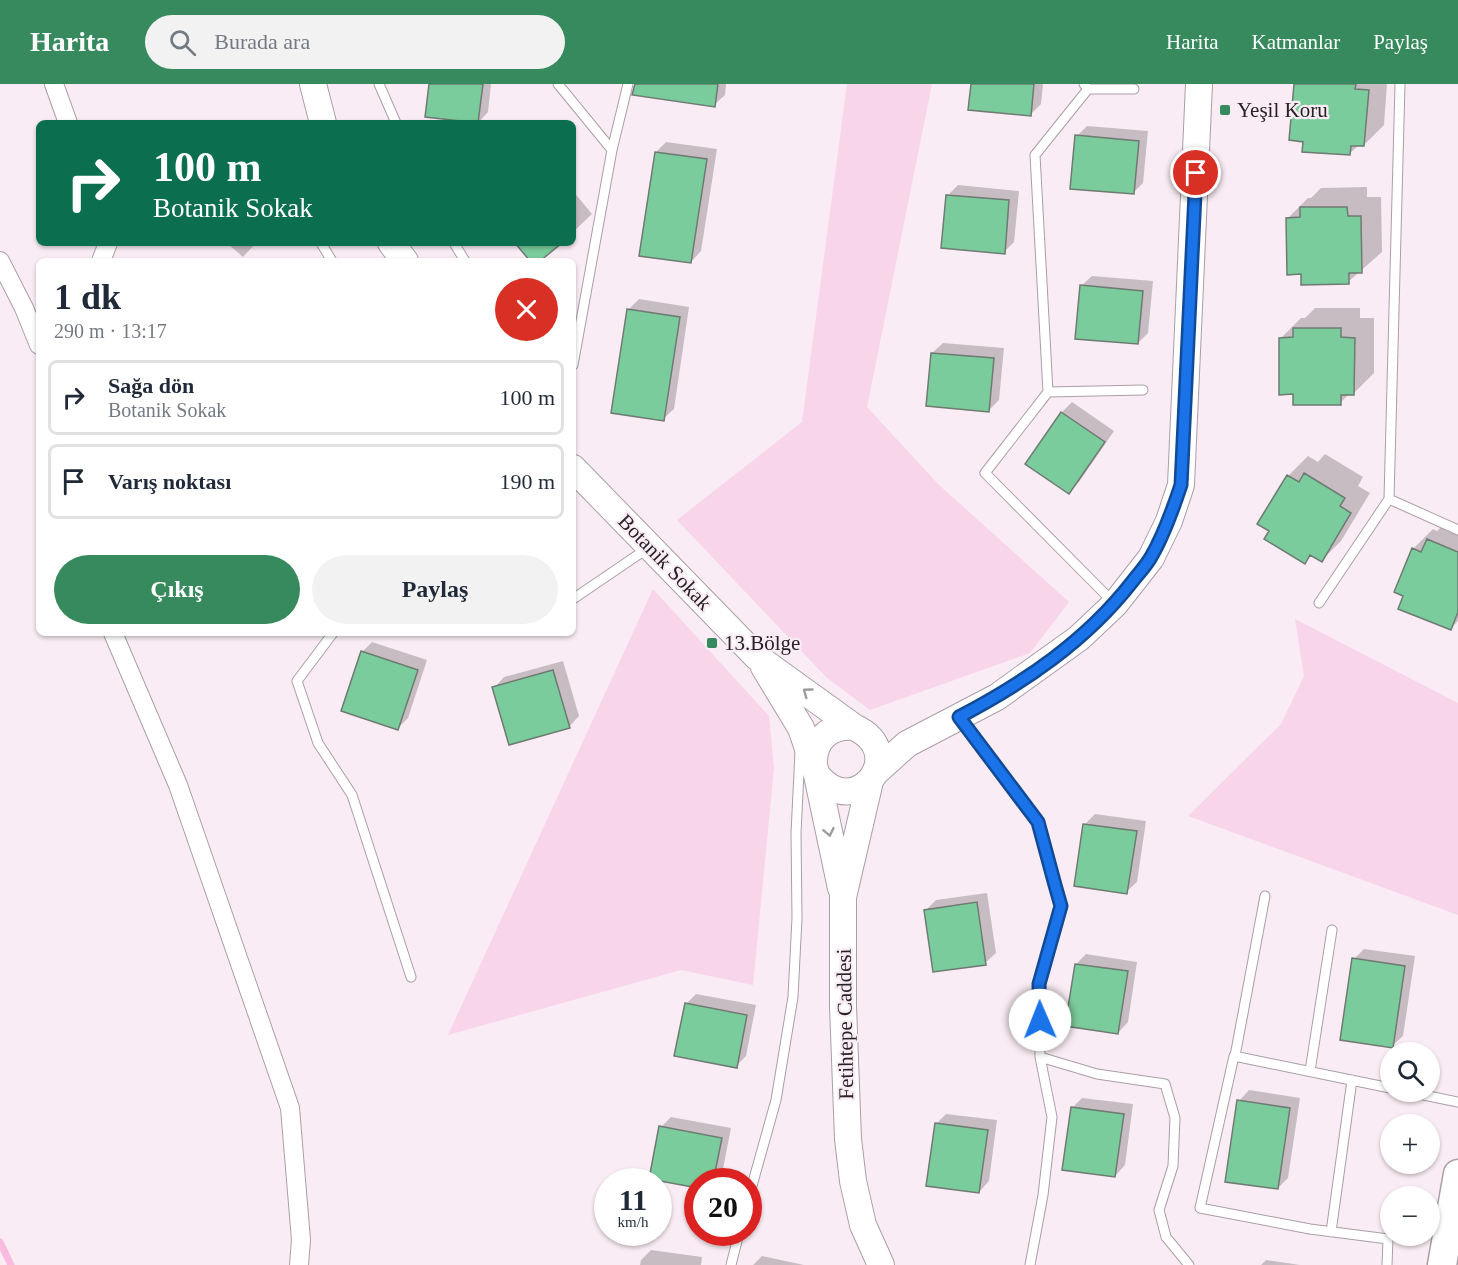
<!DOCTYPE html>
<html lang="tr">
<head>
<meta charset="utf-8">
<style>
	:root { --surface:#fff; --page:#f2f2f3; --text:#1f2937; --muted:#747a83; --line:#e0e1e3; --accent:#368a5d }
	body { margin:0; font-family:Georgia,serif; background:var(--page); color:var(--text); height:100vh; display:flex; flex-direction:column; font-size:22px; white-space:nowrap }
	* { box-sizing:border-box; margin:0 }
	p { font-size:20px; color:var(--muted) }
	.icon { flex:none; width:33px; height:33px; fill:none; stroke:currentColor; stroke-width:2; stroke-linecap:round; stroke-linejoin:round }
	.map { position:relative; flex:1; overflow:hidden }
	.side { position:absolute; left:36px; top:174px; width:540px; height:378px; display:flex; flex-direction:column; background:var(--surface); border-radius:9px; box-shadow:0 2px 4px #0004 }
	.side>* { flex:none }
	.banner { position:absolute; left:36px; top:36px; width:540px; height:126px; border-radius:9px; box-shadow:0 2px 4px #0004; background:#0b6e4f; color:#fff; overflow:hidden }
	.controls { position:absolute; left:1380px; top:958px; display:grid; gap:12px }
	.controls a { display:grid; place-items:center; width:60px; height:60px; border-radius:50%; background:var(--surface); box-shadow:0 2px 4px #0004; font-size:30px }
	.speed { position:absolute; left:594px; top:1084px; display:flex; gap:12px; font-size:30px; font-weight:700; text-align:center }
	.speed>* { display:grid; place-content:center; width:78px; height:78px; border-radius:50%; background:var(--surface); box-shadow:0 2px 4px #0004; line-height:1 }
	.speed small { font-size:15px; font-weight:400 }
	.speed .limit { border:9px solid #d22; background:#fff; color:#111 }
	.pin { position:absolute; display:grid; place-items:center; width:51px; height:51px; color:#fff; margin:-26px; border:3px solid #fff; border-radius:50%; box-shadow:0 2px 6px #0007 }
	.me { position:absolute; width:66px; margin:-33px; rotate:359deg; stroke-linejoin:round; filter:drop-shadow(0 0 4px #0008) }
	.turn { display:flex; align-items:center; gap:21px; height:126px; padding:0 18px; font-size:27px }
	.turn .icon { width:78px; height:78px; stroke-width:2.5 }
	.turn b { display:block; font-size:42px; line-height:51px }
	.round { display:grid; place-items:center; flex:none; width:63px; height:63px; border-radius:32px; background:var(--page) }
	.head { display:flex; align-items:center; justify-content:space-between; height:102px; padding:0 18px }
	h1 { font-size:36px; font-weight:700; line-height:45px }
	.cta { display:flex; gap:12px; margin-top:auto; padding:12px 18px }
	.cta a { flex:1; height:69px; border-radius:36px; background:var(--accent); color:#fff; font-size:24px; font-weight:700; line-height:69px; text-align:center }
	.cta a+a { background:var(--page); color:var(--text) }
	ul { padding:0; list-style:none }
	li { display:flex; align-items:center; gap:18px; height:75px; margin:0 12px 9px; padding:0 6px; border:3px solid var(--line); border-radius:9px }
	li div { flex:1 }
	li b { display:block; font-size:22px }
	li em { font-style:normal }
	header { display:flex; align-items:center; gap:36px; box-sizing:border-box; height:84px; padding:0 30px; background:var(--accent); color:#fff }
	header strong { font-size:28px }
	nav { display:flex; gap:33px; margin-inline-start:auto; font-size:21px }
	.search { width:420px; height:54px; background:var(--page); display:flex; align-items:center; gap:15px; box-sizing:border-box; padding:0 21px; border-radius:33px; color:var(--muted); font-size:22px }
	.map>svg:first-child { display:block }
</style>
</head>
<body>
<header>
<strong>Harita</strong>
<div class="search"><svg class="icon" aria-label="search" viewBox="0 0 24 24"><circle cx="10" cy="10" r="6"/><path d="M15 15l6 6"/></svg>Burada ara</div>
<nav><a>Harita</a><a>Katmanlar</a><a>Paylaş</a></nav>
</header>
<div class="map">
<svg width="1458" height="1181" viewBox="0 0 1458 1181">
	<rect width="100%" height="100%" fill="#faecf4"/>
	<path fill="#f8d5e9" d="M 847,0 L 932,0 L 867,323 L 938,400 L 1069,518 L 1030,569 L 870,626 L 826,593 L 677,436 L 802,338 Z
		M 653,505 L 769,632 L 774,684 L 753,901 L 681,886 L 448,951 Z
		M 1295,535 L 1458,619 L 1458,831 L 1188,732 L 1281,640 L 1304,592 Z"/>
	<path fill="#0003" d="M 431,0 L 491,0 L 488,28 L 478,39 Z
		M 666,0 L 726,0 L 725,11 L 714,21 Z
		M 972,0 L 1043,0 L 1041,20 L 1031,30 Z
		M 1296,0 L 1387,0 L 1384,41 L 1364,61 L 1359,61 L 1349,70 L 1305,56 Z
		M 1087,42 L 1148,47 L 1143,99 L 1133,109 L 1077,52 Z
		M 666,58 L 717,65 L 701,167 L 691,178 L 656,68 Z
		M 958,101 L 1019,107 L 1014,158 L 1004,168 L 947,112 Z
		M 1367,103 L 1367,113 L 1381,113 L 1382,168 L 1348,198 L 1303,189 L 1288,134 L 1308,114 L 1311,114 L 1321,104 Z
		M 573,107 L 592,130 L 573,148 Z
		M 227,159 L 256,159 L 243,173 Z
		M 1092,192 L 1153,197 L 1148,249 L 1138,259 L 1081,202 Z
		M 639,215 L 689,223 L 674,325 L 663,335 L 628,226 Z
		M 1315,224 L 1360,224 L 1360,234 L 1374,234 L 1374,289 L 1354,309 L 1350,309 L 1340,319 L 1294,309 L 1281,254 L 1301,234 L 1305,234 Z
		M 943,259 L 1004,264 L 999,316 L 989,326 L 932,269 Z
		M 1072,318 L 1114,347 L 1079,398 L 1069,408 L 1027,379 L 1062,328 Z
		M 1325,370 L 1363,393 L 1358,402 L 1370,409 L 1341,457 L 1322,476 L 1312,470 L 1305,478 L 1271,446 L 1260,439 L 1288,392 L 1308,372 L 1318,378 Z
		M 1448,436 L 1458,440 L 1458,537 L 1450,545 L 1405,511 L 1413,465 L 1433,445 L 1437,447 Z
		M 372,558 L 427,576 L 408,634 L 398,644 L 362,568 Z
		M 563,577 L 579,632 L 569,643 L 494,604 L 504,593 Z
		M 1095,730 L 1146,737 L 1137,798 L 1126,808 L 1085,740 Z
		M 987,809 L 996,869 L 985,879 L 926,826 L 936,816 Z
		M 1364,865 L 1415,872 L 1403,952 L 1392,962 L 1354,875 Z
		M 1086,870 L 1137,878 L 1128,938 L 1118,949 L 1076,880 Z
		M 696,910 L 756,921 L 746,972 L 736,982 L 686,920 Z
		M 1249,1006 L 1300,1014 L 1288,1094 L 1278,1104 L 1239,1017 Z
		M 1082,1014 L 1133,1020 L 1125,1081 L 1115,1092 L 1072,1024 Z
		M 946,1030 L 997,1036 L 989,1097 L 979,1108 L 936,1040 Z
		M 671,1033 L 731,1044 L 721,1095 L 718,1098 L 698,1098 L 661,1043 Z
		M 651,1166 L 702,1173 L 701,1181 L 640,1181 L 641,1176 Z
		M 762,1172 L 804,1181 L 753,1181 Z
		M 1266,1176 L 1300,1181 L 1261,1181 Z"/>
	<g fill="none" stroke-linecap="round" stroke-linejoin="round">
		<path stroke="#f9bbe0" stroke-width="7" d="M 0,1158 L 11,1181"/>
	</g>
	<path fill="#7bcc9c" stroke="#6e7a72" stroke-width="1.5" d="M 429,0 L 483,0 L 478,39 L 425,33 Z
		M 635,0 L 718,0 L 715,23 L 632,11 Z
		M 971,0 L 1034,0 L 1031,32 L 968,26 Z
		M 1294,0 L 1356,0 L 1355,5 L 1369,6 L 1364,62 L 1351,62 L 1350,71 L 1302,68 L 1303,58 L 1289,56 Z
		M 1075,51 L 1139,57 L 1134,110 L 1070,105 Z
		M 655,68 L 707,75 L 691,179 L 639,172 Z
		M 946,111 L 1009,116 L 1005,170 L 941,164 Z
		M 1300,123 L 1347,123 L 1348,132 L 1361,132 L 1362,189 L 1349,189 L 1349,200 L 1301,201 L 1301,190 L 1287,191 L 1286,134 L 1300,133 Z
		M 515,159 L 562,159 L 540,177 L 530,177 Z
		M 1080,201 L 1143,207 L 1138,260 L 1075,255 Z
		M 627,225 L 680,233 L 664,337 L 611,329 Z
		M 1293,244 L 1341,244 L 1341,253 L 1355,254 L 1354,311 L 1341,311 L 1341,321 L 1293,321 L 1293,310 L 1279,311 L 1279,254 L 1293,253 Z
		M 931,269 L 994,274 L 989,328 L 926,322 Z
		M 1061,328 L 1105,358 L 1069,410 L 1025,380 Z
		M 1304,389 L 1345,414 L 1340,422 L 1351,429 L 1322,478 L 1310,471 L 1305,480 L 1264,455 L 1269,447 L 1257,440 L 1287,391 L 1299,398 Z
		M 1427,455 L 1458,468 L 1458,528 L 1451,546 L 1398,525 L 1403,512 L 1394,508 L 1412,464 L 1421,468 Z
		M 361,567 L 418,586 L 398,646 L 341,627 Z
		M 553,586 L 570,644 L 509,661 L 492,603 Z
		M 1083,740 L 1137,747 L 1127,810 L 1074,802 Z
		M 977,818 L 986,881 L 933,888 L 924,826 Z
		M 1352,874 L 1405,882 L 1393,964 L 1340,956 Z
		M 1075,880 L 1128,887 L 1118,950 L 1065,942 Z
		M 685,919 L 747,931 L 737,984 L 674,972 Z
		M 1237,1016 L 1290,1024 L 1278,1105 L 1225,1098 Z
		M 1071,1023 L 1124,1030 L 1115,1093 L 1062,1086 Z
		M 935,1039 L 988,1046 L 979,1109 L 926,1102 Z
		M 659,1042 L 722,1054 L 713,1098 L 698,1098 L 698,1104 L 649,1095 Z"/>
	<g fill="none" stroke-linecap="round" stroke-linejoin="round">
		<g stroke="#ab9ea6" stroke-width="11">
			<path id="lane" d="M 379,0 L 396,39
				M 558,0 L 612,66 L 573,281
				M 1084,0 L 1088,5 L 1035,71 L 1048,308 L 985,389 L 1113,518
				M 1400,0 L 1389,415 L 1458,446
				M 1088,5 L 1134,5
				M 612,66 L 628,0
				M 321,159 L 332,177
				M 454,159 L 465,177
				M 1048,308 L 1143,306
				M 573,515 L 648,464
				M 1319,519 L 1389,415
				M 333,549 L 297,597 L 318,659 L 352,711 L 411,893
				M 960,634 L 1038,738 L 1061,822 L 1039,900 L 1040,973 L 1052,1033 L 1043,1111 L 1030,1181
				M 1235,972 L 1265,812
				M 1040,973 L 1097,990 L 1165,1000 L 1175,1034 L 1173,1082 L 1159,1126 L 1166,1153 L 1189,1181
				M 1310,987 L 1332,846
				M 1409,1008 L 1458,1018
				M 748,1116 L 776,1016 L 793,913 L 797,834 L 796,749 L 800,668
				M 1331,1148 L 1352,996
				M 731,1181 L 739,1149
				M 1387,1181 L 1388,1155 L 1310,1145 L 1200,1124 L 1234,972 L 1390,1004"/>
		</g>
		<g stroke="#ab9ea6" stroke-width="20">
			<path id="street" d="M 54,0 L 68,39
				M 0,177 L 24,224 L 39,261
				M 101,177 L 108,159
				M 113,549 L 178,701 L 290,1024 L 301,1156 L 299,1181"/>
		</g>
		<g stroke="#ab9ea6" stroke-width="28">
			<path id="secondary" d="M 313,0 L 323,39
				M 391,159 L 405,177
				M 573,384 L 757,573 L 854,643 C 911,669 855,739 817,691
				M 764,583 L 801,644 L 817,691 L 841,804
				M 814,681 C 813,656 829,641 854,643
				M 877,687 L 907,660 L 997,613 L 1079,554 L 1115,520 L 1151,474 L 1169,437 L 1181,401 L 1199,0
				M 870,697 L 843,813 L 843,922 L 848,1055 L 853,1097 L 863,1141 L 881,1181"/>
		</g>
		<g stroke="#ab9ea6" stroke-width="31">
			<path id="primary" d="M 1442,1181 L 1458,1090"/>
		</g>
		<use href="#lane" stroke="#fff" stroke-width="9"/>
		<use href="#street" stroke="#fff" stroke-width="18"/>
		<use href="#secondary" stroke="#fff" stroke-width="26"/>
		<use href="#primary" stroke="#fff" stroke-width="28"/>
	</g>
	<defs><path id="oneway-chevron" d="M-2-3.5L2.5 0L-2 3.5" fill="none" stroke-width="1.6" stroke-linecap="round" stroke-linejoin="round" transform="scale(1.5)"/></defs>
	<g stroke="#9e9c9d">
		<use href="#oneway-chevron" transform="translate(807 608) rotate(-144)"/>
		<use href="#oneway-chevron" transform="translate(829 748) rotate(78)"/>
	</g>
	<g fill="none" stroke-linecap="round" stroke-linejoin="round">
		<g stroke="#114b97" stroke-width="15">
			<path id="route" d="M 1040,936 L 1039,900 L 1061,822 L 1055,801 L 1038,738 L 959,633 C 1024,599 1086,557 1132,498 C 1138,490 1146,482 1151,473 C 1164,451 1173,425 1181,401 L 1196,89"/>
		</g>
		<use href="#route" stroke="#1a73e8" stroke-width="10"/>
	</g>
	<g fill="#368a5d" stroke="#faecf4" stroke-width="2">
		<rect x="1219" y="20" width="12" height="12" rx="3"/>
		<rect x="706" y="553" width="12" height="12" rx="3"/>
	</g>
	<g text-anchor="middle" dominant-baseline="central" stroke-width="4.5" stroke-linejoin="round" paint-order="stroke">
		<g font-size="21" fill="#272225" stroke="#faecf4" text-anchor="start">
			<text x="1237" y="26">Yeşil Koru</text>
			<text x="724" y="559">13.Bölge</text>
		</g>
		<g font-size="21" fill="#272225" stroke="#faecf4">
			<text transform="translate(665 478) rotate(46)">Botanik Sokak</text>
			<text transform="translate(845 940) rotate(-91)">Fetihtepe Caddesi</text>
		</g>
	</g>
</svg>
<div class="controls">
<a><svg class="icon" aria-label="search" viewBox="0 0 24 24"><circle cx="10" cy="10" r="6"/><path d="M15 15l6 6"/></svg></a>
<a>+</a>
<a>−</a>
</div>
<div class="speed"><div>11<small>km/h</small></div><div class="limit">20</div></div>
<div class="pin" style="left:1196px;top:89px;background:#d93025"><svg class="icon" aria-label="arrive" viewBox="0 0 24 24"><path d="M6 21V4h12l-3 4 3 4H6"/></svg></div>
<svg class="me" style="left:1040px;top:936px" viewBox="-20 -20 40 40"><circle r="19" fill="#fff"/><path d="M0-13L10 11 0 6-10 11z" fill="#1a73e8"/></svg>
<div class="banner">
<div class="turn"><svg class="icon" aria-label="right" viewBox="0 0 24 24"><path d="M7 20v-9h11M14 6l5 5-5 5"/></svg><div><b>100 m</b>Botanik Sokak</div></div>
</div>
<section class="side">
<div class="head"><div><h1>1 dk</h1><p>290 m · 13:17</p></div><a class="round" style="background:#d93025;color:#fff"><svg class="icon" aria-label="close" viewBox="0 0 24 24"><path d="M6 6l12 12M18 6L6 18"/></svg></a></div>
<ul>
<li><svg class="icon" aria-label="right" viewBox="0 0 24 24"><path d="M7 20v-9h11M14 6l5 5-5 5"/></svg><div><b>Sağa dön</b><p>Botanik Sokak</p></div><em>100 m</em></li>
<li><svg class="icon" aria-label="arrive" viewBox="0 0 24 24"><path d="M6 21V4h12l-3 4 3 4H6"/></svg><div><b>Varış noktası</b></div><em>190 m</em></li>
</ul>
<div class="cta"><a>Çıkış</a><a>Paylaş</a></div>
</section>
</div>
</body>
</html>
